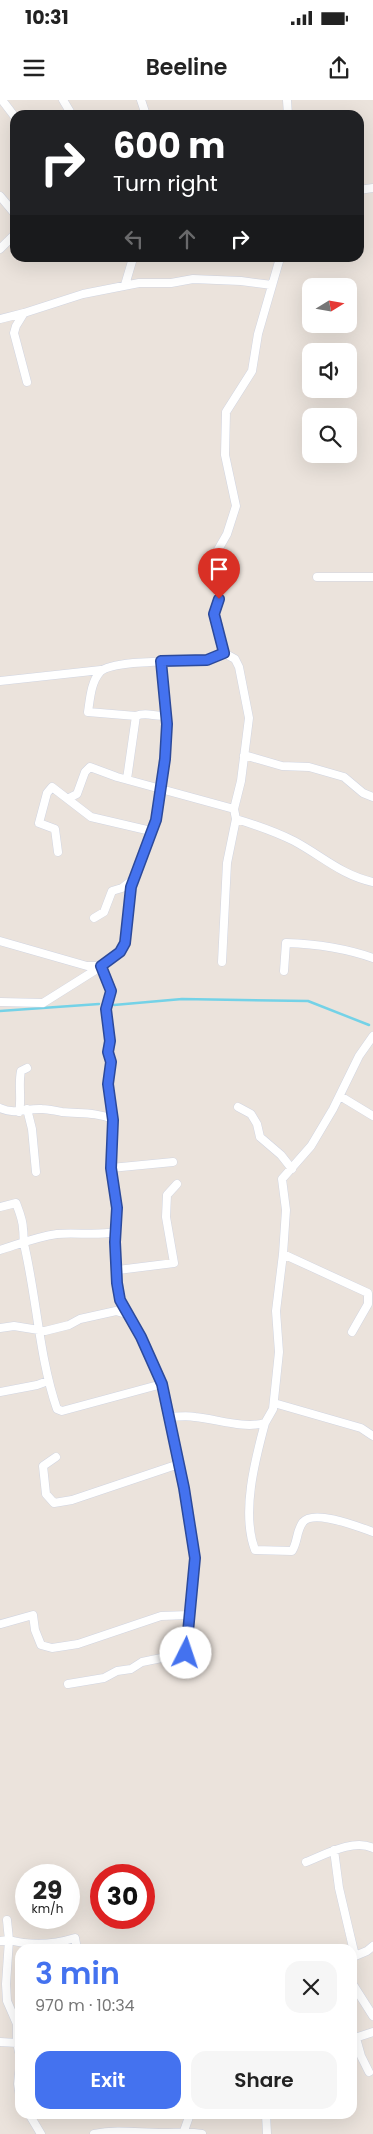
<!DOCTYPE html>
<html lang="en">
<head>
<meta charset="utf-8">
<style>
	:root { --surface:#fff; --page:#f6f6f6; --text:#222; --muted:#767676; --accent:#4472ef }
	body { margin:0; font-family:Poppins,sans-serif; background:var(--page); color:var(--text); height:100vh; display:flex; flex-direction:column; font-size:19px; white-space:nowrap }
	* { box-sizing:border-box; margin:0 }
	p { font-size:16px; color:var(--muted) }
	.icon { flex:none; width:28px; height:28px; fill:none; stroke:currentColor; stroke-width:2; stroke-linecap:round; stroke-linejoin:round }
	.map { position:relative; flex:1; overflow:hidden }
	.drawer { position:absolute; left:15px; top:1844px; width:342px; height:175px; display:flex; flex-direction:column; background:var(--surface); border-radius:15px; box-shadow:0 5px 20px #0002 }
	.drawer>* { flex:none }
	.hud { position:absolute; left:10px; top:10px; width:354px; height:152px; border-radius:15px; box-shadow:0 5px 20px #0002; background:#202124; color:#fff; overflow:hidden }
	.needle { width:32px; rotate:79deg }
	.tools { position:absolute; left:302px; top:178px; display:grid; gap:10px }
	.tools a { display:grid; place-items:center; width:55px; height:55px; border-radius:10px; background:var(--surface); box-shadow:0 5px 20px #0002; font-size:25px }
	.speed { position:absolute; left:15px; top:1764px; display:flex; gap:10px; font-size:25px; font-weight:700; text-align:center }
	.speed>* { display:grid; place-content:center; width:65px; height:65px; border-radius:50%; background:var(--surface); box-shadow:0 5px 20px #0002; line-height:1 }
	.speed small { font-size:12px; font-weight:400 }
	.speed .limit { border:8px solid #d22; background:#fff; color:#111 }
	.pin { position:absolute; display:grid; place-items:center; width:42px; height:42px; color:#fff; margin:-51px -21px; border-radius:50% 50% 50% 0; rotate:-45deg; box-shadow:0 0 5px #0007 }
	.pin .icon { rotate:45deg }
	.me { position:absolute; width:55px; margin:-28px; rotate:4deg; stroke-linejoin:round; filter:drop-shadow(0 0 4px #0008) }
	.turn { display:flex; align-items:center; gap:18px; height:105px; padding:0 20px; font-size:22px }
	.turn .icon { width:65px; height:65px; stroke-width:2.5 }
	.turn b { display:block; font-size:35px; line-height:42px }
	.lanes { display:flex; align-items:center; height:48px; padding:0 20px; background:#0003; justify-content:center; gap:25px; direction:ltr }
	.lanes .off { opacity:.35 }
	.round { display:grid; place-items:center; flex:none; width:52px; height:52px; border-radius:15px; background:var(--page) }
	.head { display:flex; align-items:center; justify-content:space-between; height:85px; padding:0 20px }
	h1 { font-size:30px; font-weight:600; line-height:38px; color:var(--accent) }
	.action { display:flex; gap:10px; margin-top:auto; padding:10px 20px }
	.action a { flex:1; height:58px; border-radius:15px; background:var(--accent); color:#fff; font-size:20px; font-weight:600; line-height:58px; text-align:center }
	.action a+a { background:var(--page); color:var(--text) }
	.status { display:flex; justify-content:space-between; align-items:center; height:35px; padding:0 25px; background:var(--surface); direction:ltr }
	.status svg { height:14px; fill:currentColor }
	header { display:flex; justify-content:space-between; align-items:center; height:65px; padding:0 20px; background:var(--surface); font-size:22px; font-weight:600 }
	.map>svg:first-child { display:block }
</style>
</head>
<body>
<div class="status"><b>10:31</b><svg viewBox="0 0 49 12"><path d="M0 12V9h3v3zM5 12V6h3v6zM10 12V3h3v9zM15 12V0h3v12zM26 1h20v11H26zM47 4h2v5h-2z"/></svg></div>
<header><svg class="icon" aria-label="menu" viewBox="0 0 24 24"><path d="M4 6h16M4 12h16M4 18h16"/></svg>Beeline<svg class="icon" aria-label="share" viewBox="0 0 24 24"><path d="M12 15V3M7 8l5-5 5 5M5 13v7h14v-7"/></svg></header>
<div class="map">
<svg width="373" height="2034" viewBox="0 0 373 2034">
	<rect width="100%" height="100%" fill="#ebe3dc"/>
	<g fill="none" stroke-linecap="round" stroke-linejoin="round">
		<path stroke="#74d2e7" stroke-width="2.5" d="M 114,905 L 182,899 L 308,901 L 369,925
			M 0,911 L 99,904"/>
		<g stroke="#d1d5e1" stroke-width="9">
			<path id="minor" d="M 2,0 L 15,17
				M 63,0 L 72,15
				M 141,0 L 146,15
				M 287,0 L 288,15
				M 359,90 L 373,88
				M 0,96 L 15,114
				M 0,149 L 15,134
				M 125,185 L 133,158
				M 0,219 L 24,213
				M 27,282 L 14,233 L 16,226 L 24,213 L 83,194 L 139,183 L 171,183 L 193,179 L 241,181 L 272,185
				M 317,477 L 373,477
				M 0,581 L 101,570
				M 136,616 C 147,611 156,618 167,615
				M 244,655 L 282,666 L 309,667 L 344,677 L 363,693 L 373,697
				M 127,679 L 136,616 L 88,612 C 90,599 91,582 100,572 C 113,559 186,562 206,560 C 212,559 218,555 224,553
				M 69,698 L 77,694 L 85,672 L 90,667 L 117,677 L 234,709 L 236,719 C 256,725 276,732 294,741 C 322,756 341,775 373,782
				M 234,709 L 241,681 L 249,618 L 239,567 L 235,559 L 224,553 L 213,514 L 219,499 L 213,462 L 215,455 L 227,434 L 236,406 L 225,355 L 226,312 L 252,271 L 258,234 L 280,158
				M 58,752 L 55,729 L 39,723 L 47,693 L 52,687 L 91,717 L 151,731
				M 94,818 L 104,812 L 112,791 L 122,788 L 134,779
				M 0,841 L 87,866 L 101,866
				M 222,862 L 227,763 L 236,719
				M 284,871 L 286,843 C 315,844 345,848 373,858
				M 0,902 L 43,903 L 113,859 L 120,852 L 125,843 L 131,787 L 156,720 L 165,659 L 167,624 L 161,561
				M 340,996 L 373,1016
				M 238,1007 L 251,1014 L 257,1024 L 260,1037 L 281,1055 L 292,1069
				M 0,1008 C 15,1015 27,1008 42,1009 C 49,1009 55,1011 62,1012 C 80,1014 95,1012 113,1019
				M 27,1009 L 32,1029 L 36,1072
				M 19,1012 C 22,999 18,985 21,971 L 27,968
				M 111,1068 L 173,1062
				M 0,1107 L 16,1103 C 19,1111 23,1120 23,1129 C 24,1134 23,1139 24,1144 C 37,1199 39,1257 57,1309 L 62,1311 L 162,1284
				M 0,1150 C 19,1144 36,1137 57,1134 C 76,1132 96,1136 115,1132
				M 283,1154 L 368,1193 L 368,1204 L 352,1232
				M 118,1170 L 174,1163 L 166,1117 L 167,1095 L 177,1084
				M 0,1228 L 14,1226 L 45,1231 L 69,1225 L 80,1219 L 116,1211 L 126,1214
				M 0,1292 L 37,1285 L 48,1281
				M 274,1303 L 361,1328 L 373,1336
				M 168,1317 C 177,1317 186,1315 195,1317 C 217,1319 243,1329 265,1323 L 273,1309 L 279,1252 L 276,1211 L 283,1154 L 286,1110 L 282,1079 L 311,1046 L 333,1009 L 359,956 L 373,936
				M 265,1323 C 255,1360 241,1413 255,1450 L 292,1451 C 298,1442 296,1431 303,1422 C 314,1409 359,1427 373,1432
				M 56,1357 L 43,1366 L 46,1394 L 54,1403 L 72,1400 L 179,1364
				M 1,1524 L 33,1515 L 35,1530 L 41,1545 L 52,1548 L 78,1544 L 161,1516 L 189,1515 L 195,1458 L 194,1445 L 162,1284 L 141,1237 L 120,1200 L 115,1142 L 117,1108 L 111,1068 L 113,1019 L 108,984 L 111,961 L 108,952 L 110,941 L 106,909 L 111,891 L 110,885 L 101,866
				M 68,1584 L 104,1578 L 117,1571 L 131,1569 L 142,1562 L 186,1553 L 189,1515
				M 334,1750 L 339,1788 L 355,1856 L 352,1859
				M 306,1762 C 324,1755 354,1738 373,1748
				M 0,1841 L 9,1840 L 7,1820
				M 355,1856 L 367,1851 L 373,1846
				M 352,1883 L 373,1916
				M 356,1938 L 361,1956 L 369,1972
				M 352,1939 L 373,1932
				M 0,1942 L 17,1943 L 20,1956
				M 17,1943 L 17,1924 L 7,1901 L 6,1884 L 9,1840 C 32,1846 52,1845 75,1838 L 77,1849
				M 20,1964 L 18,1984 L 20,1997
				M 29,2014 L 41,2034
				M 266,2014 L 267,2034
				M 184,2031 L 190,2014
				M 94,2034 C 117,2029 139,2033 163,2033 C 177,2033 188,2031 202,2034"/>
		</g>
		<use href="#minor" stroke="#fff" stroke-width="8"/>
	</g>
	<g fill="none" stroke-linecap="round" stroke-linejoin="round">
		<g stroke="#2c4a9b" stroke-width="12">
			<path id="route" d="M 186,1553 L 195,1458 L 184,1388 L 162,1284 L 141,1237 L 120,1200 L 117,1183 L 115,1142 L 117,1108 L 111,1068 L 113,1020 L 108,984 L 111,962 L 108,952 L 110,941 L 106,909 L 111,891 L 101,866 L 120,852 L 125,843 L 131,787 L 156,720 L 165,659 L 167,624 L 161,561 L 207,560 L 224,553 L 214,514 L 219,499"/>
		</g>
		<use href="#route" stroke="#4472ef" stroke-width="9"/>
	</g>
</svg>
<div class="tools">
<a><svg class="needle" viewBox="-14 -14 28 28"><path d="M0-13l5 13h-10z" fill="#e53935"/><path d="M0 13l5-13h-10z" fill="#767676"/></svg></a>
<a><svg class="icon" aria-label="sound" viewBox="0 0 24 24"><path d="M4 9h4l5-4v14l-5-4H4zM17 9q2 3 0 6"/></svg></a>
<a><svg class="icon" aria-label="search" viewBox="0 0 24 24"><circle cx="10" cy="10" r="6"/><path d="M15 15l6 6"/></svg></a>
</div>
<div class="speed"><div>29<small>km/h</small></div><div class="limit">30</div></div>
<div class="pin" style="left:219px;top:499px;background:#d93025"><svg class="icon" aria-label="arrive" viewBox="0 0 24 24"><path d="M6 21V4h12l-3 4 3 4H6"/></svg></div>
<svg class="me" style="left:186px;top:1553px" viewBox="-20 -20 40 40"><circle r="19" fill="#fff"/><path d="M0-13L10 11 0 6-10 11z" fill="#4472ef"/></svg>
<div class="hud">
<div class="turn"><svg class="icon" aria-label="right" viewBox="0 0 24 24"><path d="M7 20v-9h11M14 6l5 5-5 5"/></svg><div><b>600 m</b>Turn right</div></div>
<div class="lanes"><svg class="icon off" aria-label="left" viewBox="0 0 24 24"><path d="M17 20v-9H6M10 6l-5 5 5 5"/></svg><svg class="icon off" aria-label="ahead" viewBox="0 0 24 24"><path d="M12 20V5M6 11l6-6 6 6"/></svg><svg class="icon" aria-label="right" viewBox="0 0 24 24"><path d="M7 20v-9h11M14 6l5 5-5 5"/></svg></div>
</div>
<section class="drawer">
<div class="head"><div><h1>3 min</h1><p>970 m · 10:34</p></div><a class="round"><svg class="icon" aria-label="close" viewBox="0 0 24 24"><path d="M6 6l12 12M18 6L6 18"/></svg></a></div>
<div class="action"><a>Exit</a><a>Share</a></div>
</section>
</div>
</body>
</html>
